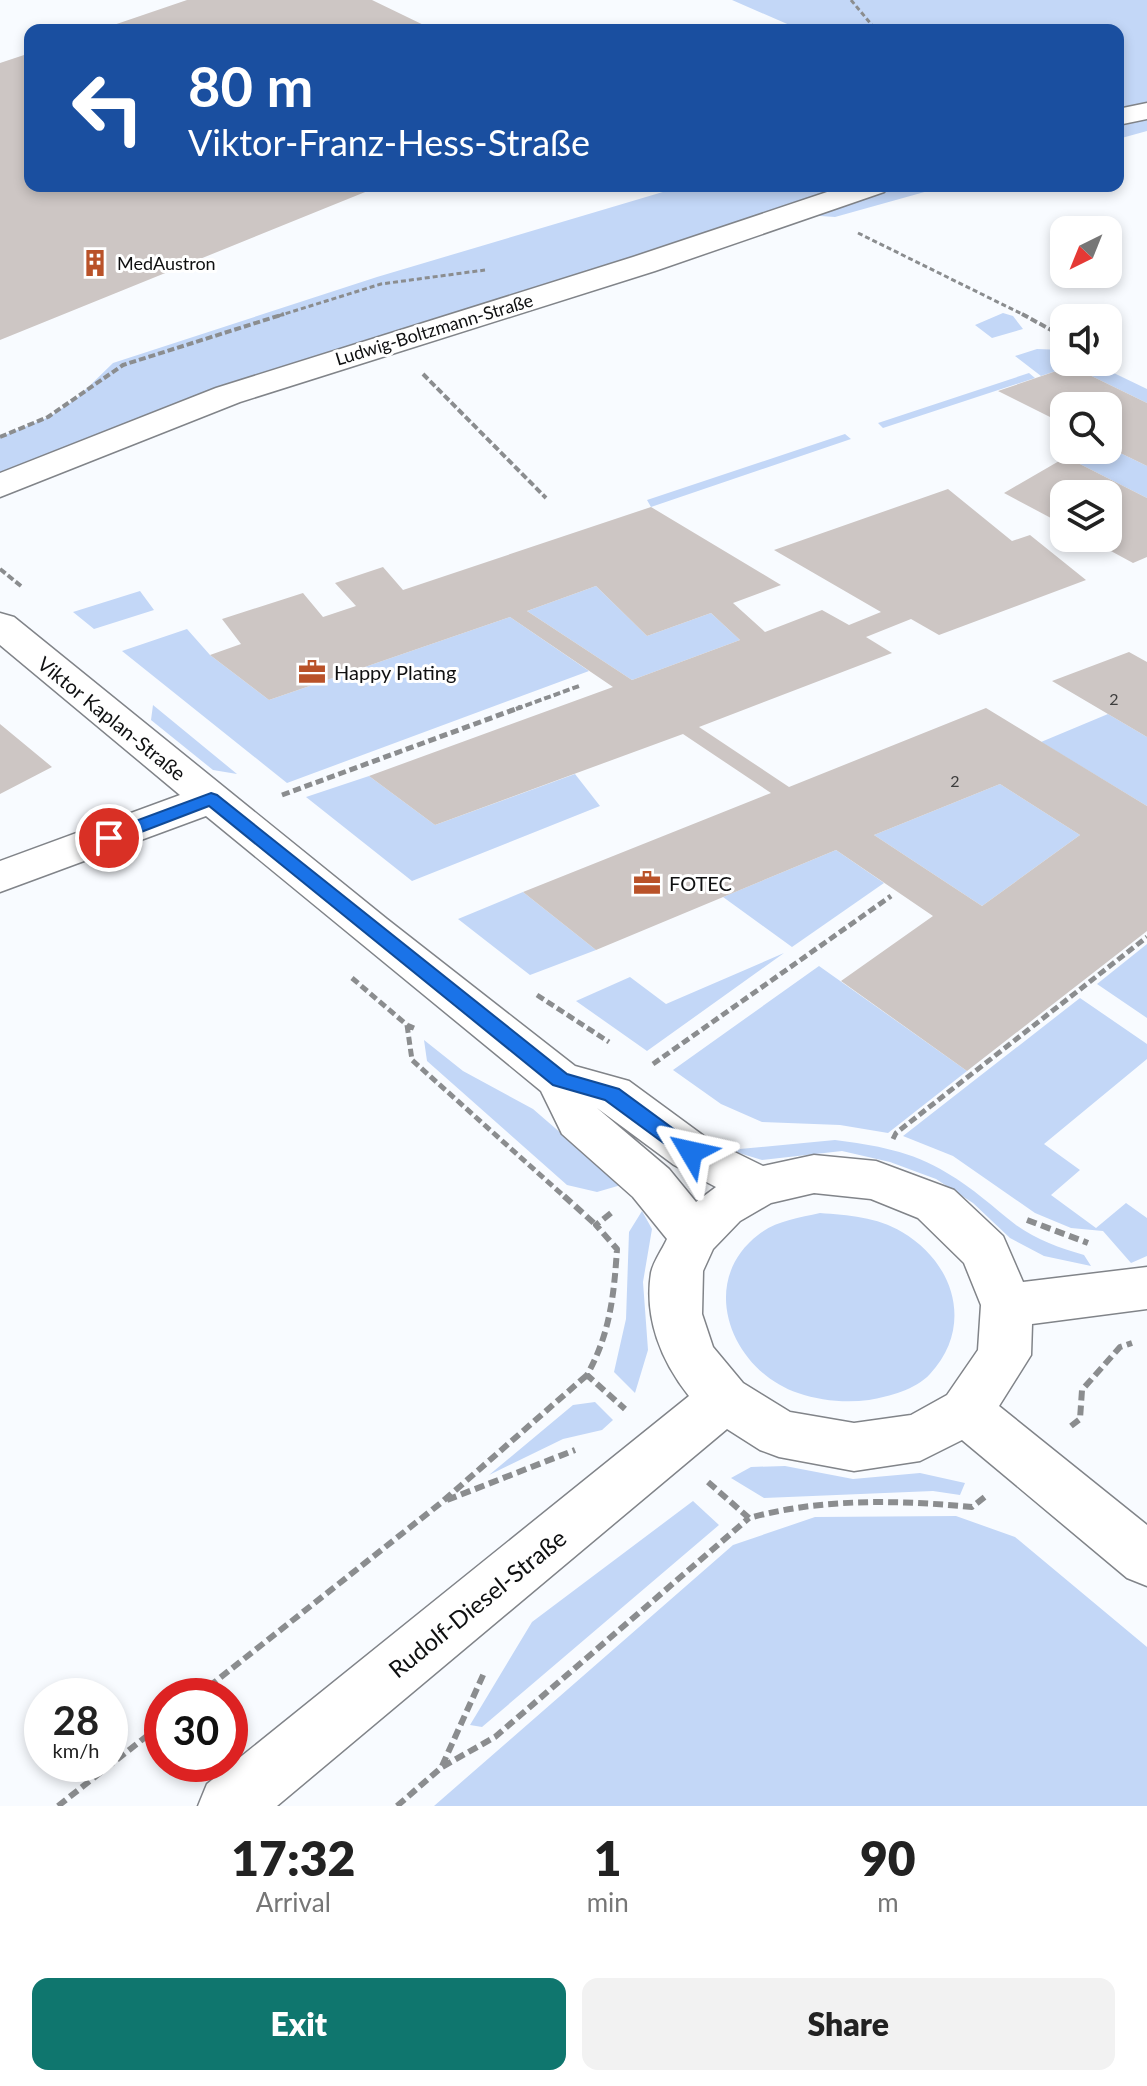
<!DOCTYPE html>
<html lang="en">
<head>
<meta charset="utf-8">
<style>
	:root { --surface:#fff; --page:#f2f2f2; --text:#222; --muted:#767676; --accent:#0f766e }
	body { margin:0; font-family:Lato,sans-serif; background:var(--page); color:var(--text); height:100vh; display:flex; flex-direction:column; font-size:30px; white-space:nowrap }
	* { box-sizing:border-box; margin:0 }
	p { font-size:26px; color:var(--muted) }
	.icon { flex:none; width:44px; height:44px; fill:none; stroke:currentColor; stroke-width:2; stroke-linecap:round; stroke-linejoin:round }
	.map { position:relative; height:1806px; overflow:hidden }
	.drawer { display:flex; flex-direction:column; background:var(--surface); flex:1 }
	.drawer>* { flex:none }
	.guide { position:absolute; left:24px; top:24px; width:1100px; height:168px; border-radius:16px; box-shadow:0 4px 12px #0003; background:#1a4fa0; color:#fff; overflow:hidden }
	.needle { width:52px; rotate:223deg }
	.fabs { position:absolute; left:1050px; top:216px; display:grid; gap:16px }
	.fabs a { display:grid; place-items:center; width:72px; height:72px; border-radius:16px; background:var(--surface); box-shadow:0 4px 12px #0003; font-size:40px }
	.speed { position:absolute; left:24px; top:1678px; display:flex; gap:16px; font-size:40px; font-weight:700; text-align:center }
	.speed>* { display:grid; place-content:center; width:104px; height:104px; border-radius:50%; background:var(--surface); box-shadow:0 4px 12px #0003; line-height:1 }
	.speed small { font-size:20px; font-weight:400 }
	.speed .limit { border:12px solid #d22; background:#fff; color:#111 }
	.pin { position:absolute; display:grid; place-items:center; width:68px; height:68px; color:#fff; margin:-34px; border:4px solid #fff; border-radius:50%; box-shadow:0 2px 8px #0007 }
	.me { position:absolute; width:88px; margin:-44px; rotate:306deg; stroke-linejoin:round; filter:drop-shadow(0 0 6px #0008) }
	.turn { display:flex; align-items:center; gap:28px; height:168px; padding:0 32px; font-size:36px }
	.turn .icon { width:104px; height:104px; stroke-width:2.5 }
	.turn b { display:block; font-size:56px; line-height:68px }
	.eta { display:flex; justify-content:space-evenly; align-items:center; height:136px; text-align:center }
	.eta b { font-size:48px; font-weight:800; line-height:56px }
	.cta { display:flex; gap:16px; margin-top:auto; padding:16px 32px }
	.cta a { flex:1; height:92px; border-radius:16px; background:var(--accent); color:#fff; font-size:32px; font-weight:800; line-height:92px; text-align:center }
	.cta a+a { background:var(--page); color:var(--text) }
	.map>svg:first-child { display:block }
</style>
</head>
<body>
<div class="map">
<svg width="1147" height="1806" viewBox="0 0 1147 1806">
	<rect width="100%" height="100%" fill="#f8fbff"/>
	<path fill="#c3d7f7" d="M 732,0 L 1147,0 L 1147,131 L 1118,139 L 1118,30 L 801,30 Z
		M 683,186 L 946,186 L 835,217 L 791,214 L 391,342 L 0,486 L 0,437 L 49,417 L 76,399 L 113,363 L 377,277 Z
		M 1003,313 L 1013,316 L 1023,329 L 992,338 L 975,325 Z
		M 1037,349 L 1064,350 L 1064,362 L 1091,362 L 1147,389 L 1147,403 L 1071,366 L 1041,376 L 1015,356 Z
		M 1029,373 L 1035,378 L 883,428 L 878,423 Z
		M 845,434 L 851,439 L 651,507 L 647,500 Z
		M 1108,447 L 1147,466 L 1147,498 L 1066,457 L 1079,450 L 1108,450 Z
		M 596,586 L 647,636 L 711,613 L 740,640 L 632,680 L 527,611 Z
		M 140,591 L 154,610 L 94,629 L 73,612 Z
		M 510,617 L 589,671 L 287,783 L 122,651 L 187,629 L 210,655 L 269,700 Z
		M 153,705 L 237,774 L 213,770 L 151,720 Z
		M 1108,714 L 1147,737 L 1147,806 L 1041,742 Z
		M 575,774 L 600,806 L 412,881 L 306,797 L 369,776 L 435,825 Z
		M 1000,784 L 1080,835 L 982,906 L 874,835 Z
		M 836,850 L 884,883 L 792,947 L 723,897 Z
		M 523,892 L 596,950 L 530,975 L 458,919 Z
		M 1147,944 L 1147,1018 L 1097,984 Z
		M 784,953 L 647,1051 L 576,1001 L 630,977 L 666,1004 Z
		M 819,966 L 967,1071 L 888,1133 L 840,1125 L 762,1122 L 721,1104 L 673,1070 Z
		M 1080,998 L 1147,1044 L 1147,1059 L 1044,1144 L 1080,1170 L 1051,1195 L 1096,1228 L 1126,1203 L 1147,1218 L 1147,1256 L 1131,1263 L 1103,1231 L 1071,1228 L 1035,1213 L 953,1156 L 903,1136 Z
		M 424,1040 L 463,1071 L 533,1109 L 621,1185 L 597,1192 L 567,1185 L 427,1061 Z
		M 835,1140 C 874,1145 912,1151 947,1173 C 973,1188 993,1207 1016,1225 C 1037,1240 1060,1248 1084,1255 L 1091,1266 L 1044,1256 L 1010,1238 L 973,1203 L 936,1179 L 890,1162 L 842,1151 L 762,1160 L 729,1150 Z
		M 642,1211 L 652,1229 L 643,1282 L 648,1350 L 635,1393 L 614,1372 L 626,1319 L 629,1232 Z
		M 820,1213 C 848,1215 877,1217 902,1232 C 955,1263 974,1327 930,1374 C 915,1390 890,1396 869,1400 C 846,1403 821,1401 798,1393 C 732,1371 696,1283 758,1235 C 775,1221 798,1218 820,1213 Z
		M 595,1402 L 613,1420 L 602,1430 L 563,1439 L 489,1475 L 573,1405 Z
		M 785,1466 L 853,1479 L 920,1473 L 965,1483 L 960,1495 L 933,1491 L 764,1498 L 731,1478 L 751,1467 Z
		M 693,1501 L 719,1525 L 482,1727 L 470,1725 L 532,1622 Z
		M 956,1516 L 1015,1537 L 1147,1647 L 1147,1806 L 434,1806 L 733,1545 L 815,1517 Z"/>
	<path fill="#cdc6c4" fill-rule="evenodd" d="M 187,0 L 372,0 L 434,30 L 99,30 Z
		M 30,53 L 30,186 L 380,186 L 0,340 L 0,63 Z
		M 1071,366 L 1147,403 L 1147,466 L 1108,447 L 1108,406 L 1064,406 L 1064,424 L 998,391 Z
		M 1066,457 L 1147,498 L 1147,557 L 1133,563 L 1087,538 L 1108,538 L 1108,494 L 1064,494 L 1064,525 L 1004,493 Z
		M 948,489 L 1012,541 L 1030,535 L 1086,580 L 939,635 L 911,619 L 866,637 L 892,653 L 699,727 L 789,787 L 986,708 L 1147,806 L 1147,931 L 967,1071 L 841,981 L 933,916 L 836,850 L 596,950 L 523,892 L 771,793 L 683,734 L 435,825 L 369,776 L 613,687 L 510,617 L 269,700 L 210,655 L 241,644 L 222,619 L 303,593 L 323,617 L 356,606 L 335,583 L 383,567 L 403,590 L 651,507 L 781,585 L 733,603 L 765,632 L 822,610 L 849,625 L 881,612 L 774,550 ZM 596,586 L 647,636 L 711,613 L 740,640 L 632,680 L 527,611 ZM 1000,784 L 1080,835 L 982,906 L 874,835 Z
		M 1129,652 L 1147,662 L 1147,737 L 1052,681 Z
		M 0,724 L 52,767 L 0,794 Z"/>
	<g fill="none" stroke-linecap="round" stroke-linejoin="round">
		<g stroke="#818489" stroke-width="3">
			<path id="minor" d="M 1147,103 L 1147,119 L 1118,125 L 1118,109 Z
				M 845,186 L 889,186 L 884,192 L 655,271 L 240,402 L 0,497 L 0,473 L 216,388 L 633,257 Z
				M 0,613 L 14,617 L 387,919 L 575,1066 L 629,1081 L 708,1139 L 763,1166 L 814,1155 L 876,1161 L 954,1190 L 1003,1236 L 1023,1282 L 1147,1267 L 1147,1309 L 1032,1324 L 1031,1355 L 999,1406 L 1147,1525 L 1147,1586 L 1127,1578 L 962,1440 L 920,1461 L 854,1471 L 779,1457 L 760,1450 L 727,1429 L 277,1806 L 198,1806 L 207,1784 L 689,1396 C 661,1361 644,1318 651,1273 C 653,1262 662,1250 667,1239 L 633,1197 L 562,1134 L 541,1091 L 206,816 L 0,892 L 0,861 L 180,795 L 0,645 ZM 597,1108 L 674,1165 L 716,1187 L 696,1202 L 669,1169 ZM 814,1193 L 871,1199 L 918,1218 L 964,1263 L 981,1305 L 978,1350 L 947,1395 L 911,1415 L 854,1423 L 790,1412 L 743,1383 L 713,1347 L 702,1314 L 703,1271 L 713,1249 L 740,1221 L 771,1203 Z"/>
		</g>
		<path stroke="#8b8d8f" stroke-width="3" stroke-dasharray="5 3" stroke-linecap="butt" d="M 851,0 L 876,30
			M 858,233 L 1026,316
			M 278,316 L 381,284 L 485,270"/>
		<path stroke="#8b8d8f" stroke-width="4" stroke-dasharray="7 3" stroke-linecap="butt" d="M 1022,314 L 1064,337
			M 423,374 L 546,498
			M 0,437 L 48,417 L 123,365 L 284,314
			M 0,569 L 21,586
			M 516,709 L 579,686"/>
		<path stroke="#8b8d8f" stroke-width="5" stroke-dasharray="8 4" stroke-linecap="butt" d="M 282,795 L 521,707
			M 352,978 L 407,1025 L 416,1029
			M 537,995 L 609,1042
			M 407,1025 L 412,1060 L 566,1198
			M 653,1064 L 891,896
			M 893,1139 L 896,1133 L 1147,937"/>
		<path stroke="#8b8d8f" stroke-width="6" stroke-dasharray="10 5" stroke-linecap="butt" d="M 564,1196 L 596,1225
			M 611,1213 L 596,1225 L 617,1249 C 614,1295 610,1334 587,1375 L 625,1409
			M 1027,1220 L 1088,1243
			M 1071,1426 L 1080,1419 L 1082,1390 L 1120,1347 L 1132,1343
			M 708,1482 L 749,1518 C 822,1498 898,1500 972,1507 L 986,1496
			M 447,1500 L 575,1450
			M 197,1696 L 442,1502 L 587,1375
			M 442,1766 L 484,1673
			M 58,1806 L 162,1724
			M 397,1806 L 442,1767 L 495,1737 L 749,1518"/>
		<use href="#minor" fill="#fff" fill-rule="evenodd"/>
	</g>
	<path fill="#1a73e8" stroke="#114b97" stroke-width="2" d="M 211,793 L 217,795 L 567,1074 L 619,1089 L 698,1147 L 701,1152 L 698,1158 L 684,1158 L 605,1100 L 553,1085 L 209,806 L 115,842 L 103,842 L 100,838 L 103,833 Z"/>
	<defs>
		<g id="building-bare" transform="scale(2.16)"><path d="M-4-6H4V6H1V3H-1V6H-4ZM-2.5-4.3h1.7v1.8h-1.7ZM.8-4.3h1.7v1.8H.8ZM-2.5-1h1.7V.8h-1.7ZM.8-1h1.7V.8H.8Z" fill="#b95229" stroke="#fff" stroke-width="2.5" paint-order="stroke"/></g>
		<g id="office-bare" transform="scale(2.16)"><path d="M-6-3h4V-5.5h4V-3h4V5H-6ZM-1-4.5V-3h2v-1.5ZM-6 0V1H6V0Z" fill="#b95229" stroke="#fff" stroke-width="2.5" paint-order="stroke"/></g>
	</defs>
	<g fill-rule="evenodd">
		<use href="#building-bare" x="95" y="263"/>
		<use href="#office-bare" x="312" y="672"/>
		<use href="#office-bare" x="647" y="883"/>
	</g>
	<g text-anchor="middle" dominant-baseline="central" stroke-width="6" stroke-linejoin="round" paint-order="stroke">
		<g font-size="16" fill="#3e3e3e">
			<text x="1114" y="698">2</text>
			<text x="955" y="780">2</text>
		</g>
		<g font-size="18" fill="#0f1011" stroke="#fff" text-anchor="start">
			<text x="117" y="263">MedAustron</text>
		</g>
		<g font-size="18" fill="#0f1011" stroke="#fff">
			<text transform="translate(434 329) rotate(-17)">Ludwig-Boltzmann-Straße</text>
		</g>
		<g font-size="20" fill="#0f1011" stroke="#fff" text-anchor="start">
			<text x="334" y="672">Happy Plating</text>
			<text x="669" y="883">FOTEC</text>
		</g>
		<g font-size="20" fill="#0f1011" stroke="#fff">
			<text transform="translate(112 718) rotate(39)">Viktor Kaplan-Straße</text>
		</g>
		<g font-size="24" fill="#0f1011" stroke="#fff">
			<text transform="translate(477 1603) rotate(-39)">Rudolf-Diesel-Straße</text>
		</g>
	</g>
</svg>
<div class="fabs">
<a><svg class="needle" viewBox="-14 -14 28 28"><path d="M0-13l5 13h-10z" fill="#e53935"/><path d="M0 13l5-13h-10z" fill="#767676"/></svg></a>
<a><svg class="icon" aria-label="sound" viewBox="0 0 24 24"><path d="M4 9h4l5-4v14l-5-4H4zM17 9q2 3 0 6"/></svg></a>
<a><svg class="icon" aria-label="search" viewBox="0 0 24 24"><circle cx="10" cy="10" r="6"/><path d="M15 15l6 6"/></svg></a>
<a><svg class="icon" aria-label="layers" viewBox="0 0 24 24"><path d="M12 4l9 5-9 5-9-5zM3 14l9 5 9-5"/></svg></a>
</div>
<div class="speed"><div>28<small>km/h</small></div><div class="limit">30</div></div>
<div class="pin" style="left:109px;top:838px;background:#d93025"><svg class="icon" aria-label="arrive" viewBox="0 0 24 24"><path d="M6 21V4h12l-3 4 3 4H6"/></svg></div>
<svg class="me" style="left:691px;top:1152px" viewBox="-20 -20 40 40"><path d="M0-17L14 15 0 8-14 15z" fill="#1a73e8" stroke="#fff" stroke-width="4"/></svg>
<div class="guide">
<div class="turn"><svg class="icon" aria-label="left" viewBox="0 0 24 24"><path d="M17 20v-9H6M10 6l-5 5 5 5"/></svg><div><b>80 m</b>Viktor-Franz-Hess-Straße</div></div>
</div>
</div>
<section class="drawer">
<div class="eta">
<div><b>17:32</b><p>Arrival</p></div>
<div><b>1</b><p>min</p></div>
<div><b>90</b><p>m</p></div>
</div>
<div class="cta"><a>Exit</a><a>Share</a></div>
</section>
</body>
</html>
